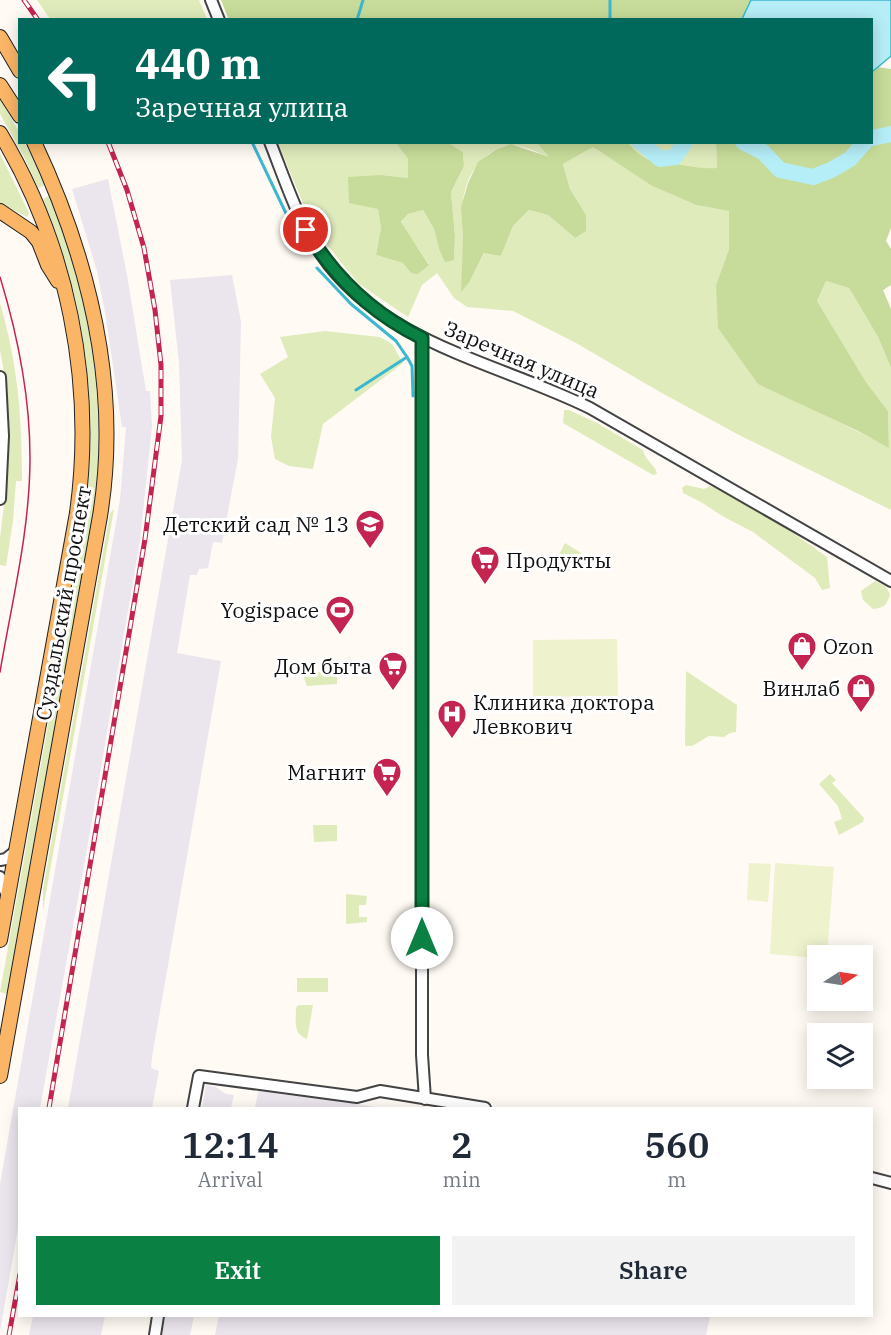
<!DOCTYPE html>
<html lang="en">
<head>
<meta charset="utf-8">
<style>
	:root { --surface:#fff; --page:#f2f2f3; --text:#1f2937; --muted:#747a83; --accent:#0b8043 }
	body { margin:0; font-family:"IBM Plex Serif",serif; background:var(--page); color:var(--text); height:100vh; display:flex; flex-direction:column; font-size:22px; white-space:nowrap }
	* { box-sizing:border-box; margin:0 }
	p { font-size:20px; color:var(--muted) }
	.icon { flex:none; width:33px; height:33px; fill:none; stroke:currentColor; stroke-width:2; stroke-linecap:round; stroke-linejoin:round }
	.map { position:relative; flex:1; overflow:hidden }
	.panel { position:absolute; left:18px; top:1107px; width:855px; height:210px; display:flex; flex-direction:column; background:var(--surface); border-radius:0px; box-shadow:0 3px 15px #0003 }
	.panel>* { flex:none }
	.hud { position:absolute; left:18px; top:18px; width:855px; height:126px; border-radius:0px; box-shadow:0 3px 15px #0003; background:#00695c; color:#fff; overflow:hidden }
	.needle { width:39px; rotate:78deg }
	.buttons { position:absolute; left:807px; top:945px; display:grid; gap:12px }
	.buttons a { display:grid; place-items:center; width:66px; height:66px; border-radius:0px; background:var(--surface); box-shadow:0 3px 15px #0003; font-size:30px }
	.pin { position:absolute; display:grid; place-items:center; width:51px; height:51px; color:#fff; margin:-26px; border:3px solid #fff; border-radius:50%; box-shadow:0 2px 6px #0007 }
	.me { position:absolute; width:66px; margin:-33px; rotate:0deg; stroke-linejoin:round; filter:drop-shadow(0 0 4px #0008) }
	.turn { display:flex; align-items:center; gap:21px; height:126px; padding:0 18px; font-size:27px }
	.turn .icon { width:78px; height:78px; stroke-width:2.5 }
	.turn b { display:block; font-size:42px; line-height:51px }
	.eta { display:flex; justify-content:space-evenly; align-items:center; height:102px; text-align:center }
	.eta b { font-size:36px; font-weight:600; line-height:42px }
	.primary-button { display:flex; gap:12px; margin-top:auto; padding:12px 18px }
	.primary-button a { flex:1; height:69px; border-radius:0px; background:var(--accent); color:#fff; font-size:24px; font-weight:600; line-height:69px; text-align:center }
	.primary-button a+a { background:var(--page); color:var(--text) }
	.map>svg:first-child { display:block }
</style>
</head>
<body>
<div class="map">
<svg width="891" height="1335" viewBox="0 0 891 1335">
	<rect width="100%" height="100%" fill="#fffaf3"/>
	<path fill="#ebe5ee" d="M 108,179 L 127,275 L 146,391 L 150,391 L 152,426 L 140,541 L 87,849 L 40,1108 L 20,1108 L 19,1223 L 0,1331 L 0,1184 L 120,500 L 126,427 L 122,427 L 105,312 L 97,271 L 72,189 Z
		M 232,275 L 241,322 L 238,459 L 222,543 L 213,542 L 208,568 L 199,569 L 197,575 L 190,575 L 177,653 L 221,661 L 152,1057 L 151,1068 L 159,1071 L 152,1108 L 68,1108 L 182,460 L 179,363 L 170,280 Z
		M 206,1085 L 216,1087 L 226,1094 L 234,1095 L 231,1108 L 202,1108 Z
		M 259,1087 L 380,1108 L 255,1108 Z
		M 33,1316 L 105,1316 L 101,1335 L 29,1335 Z
		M 165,1316 L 194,1316 L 190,1335 L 162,1335 Z
		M 219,1316 L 710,1316 L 706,1335 L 215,1335 Z"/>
	<path fill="#dfebbb" d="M 37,0 L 199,0 L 207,19 L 50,19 Z
		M 0,99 L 19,132 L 20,142 L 25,143 L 45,185 L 38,188 L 25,159 L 0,114 Z
		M 278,143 L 396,143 L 408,159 L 408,178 L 382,175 L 349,202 L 378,208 L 381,228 L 376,255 L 403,263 L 411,273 L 429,264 L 401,223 L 408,214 L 423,210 L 434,229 L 439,249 L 454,260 L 455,236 L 451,192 L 464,166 L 463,152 L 450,144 L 450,143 L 537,143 L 550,158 C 539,153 522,144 510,145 C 502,145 495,150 489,154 C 449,184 463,239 470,281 L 485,252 L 501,256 L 513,226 L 529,210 L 548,215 L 575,238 L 586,215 L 570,189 L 563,164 L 593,147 L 652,186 L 696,205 L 729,211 L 729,249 L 716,285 L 808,407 L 889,447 L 888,411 L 866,382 L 817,301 L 826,281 L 849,288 L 878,337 L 891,368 L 891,510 L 739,435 L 660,392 L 576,343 L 513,311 L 467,307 L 454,298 L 437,273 L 422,285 L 408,317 L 359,284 L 327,245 L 310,220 Z
		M 628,143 L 716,143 L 717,169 C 705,169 695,167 683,165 C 655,161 649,166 628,143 Z
		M 0,154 L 29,213 L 27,217 L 0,203 Z
		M 49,196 C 91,297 108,407 93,515 L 8,994 L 0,992 L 86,514 C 98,405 86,301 43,199 Z
		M 0,303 C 18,365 22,417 22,481 L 16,481 L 13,521 L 6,566 L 0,565 L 0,538 L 7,481 L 8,436 L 6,383 L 0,350 Z
		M 325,331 L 380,337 L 392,344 L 403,363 L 323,424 L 313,469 L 289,466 L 275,459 L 271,437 L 275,398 L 260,374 L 288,357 L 280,337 Z
		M 564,410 L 569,410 L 597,423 L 643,450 C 645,461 655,464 657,474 L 653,475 L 563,423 Z
		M 686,485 L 704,489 L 710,486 C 746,499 795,534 827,557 L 830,588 L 822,590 L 815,578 L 753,532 L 724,517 L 701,502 L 683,493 L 682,488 Z
		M 114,509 L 43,910 L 43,889 L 110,513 Z
		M 565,543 L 581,553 L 570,571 L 555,562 Z
		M 875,581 L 885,586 L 890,594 C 887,605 884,608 873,609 L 863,600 L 861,591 Z
		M 686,671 L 737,705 L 736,732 L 730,733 L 724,737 L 709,736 L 692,746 L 685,746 Z
		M 308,672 L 333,672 L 337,676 L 337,684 L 307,686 L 304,678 Z
		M 830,774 L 836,780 L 832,783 L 864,818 L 863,822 L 839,835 L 834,822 L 842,819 L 838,806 L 819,784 Z
		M 313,825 L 337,825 L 337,841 L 314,842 Z
		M 346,894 L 367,896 L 366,905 L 359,905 L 359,917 L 367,917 L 367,922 L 346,924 Z
		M 297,978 L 328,978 L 328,992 L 297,992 Z
		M 301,1005 L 313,1005 L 307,1039 C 293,1034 296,1022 296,1009 L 297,1006 Z"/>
	<path fill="#c7dc9a" d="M 221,0 L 751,0 L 751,1 L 742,20 L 229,20 Z
		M 877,67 L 891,69 L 891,228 L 886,241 L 891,249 L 891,285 L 883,290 L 891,309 L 891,368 L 878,337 L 849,288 L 826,281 L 817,301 L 866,382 L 888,411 L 889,448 L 858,431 L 758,384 L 718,328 L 716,285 L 729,249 L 729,211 L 696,205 L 652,186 L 593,147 L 563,164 L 570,189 L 586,215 L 586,231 L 575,238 L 548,215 L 529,210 L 513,226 L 501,256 L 484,253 L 470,281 L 461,292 L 463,239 L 461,207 L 468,183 L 478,162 L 497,149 L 511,144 L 549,157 L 537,143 L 628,143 C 649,166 655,161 683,165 C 695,167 705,169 717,168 L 716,143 L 872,142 L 872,72 Z
		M 396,143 L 450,143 L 450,144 L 463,152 L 464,166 L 451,192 L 455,236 L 454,260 L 445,262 L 439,249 L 434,229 L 423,210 L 408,214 L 401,222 L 429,265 L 418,274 L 411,273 L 403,263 L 376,255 L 381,228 L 378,209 L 349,203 L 348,177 L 382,175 L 408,178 L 408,159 Z"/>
	<path fill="#eef2cd" d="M 617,639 L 618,696 L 533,697 L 533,640 Z
		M 749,863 L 771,864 L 768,902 L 747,900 Z
		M 775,863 L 834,867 L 827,955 L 818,956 L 817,958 L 770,954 Z"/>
	<path fill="#b6eef7" stroke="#3cb7d0" stroke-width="1.5" d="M 751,0 L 891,0 L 891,56 L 872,72 L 872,20 L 742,19 Z"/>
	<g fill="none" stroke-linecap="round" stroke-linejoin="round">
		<path stroke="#3cb7d0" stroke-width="3" d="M 610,0 L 610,20
			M 357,20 L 363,0
			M 252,142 L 302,247
			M 680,142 L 682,147
			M 317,268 L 351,304 L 396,341 L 407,357
			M 356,390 L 407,357 L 412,366 L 413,396"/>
		<path stroke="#b6eef7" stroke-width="16" d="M 872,138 L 891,134
			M 640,142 L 660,159 L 675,157 L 685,142
			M 743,142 L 763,152 L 780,170 L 813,177 L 831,170 L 850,159 L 865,142"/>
		<g stroke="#434343" stroke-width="14">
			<path id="minor" d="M 211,0 L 219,20
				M 270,142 C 285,180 298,221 321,254 C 381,343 499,363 590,408 L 891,581
				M 422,338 L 422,1055 L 425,1099
				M 0,377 L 3,436 L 0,499
				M 0,860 L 6,859 L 16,851
				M 0,877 L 7,896
				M 193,1108 L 199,1076 L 357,1097 L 380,1091 L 485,1108
				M 872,1178 L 891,1183
				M 155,1335 L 158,1316"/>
		</g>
		<g stroke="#212121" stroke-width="16">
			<path id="major" d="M 0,37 L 20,71
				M 0,85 L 20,116
				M 0,133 C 68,246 95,382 77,513 L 0,940
				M 0,211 L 31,232 L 39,242 L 48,265 L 58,281
				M 0,1076 L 100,516 C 121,387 89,259 34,142"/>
		</g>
		<use href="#minor" stroke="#fff" stroke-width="10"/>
		<use href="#major" stroke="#fab567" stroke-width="14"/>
		<path stroke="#c42450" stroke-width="1.5" d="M 0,277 C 18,336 30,396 30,458 C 30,530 12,601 0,672"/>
		<g stroke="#c42450" stroke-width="5">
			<path id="rail" d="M 24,0 L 38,20
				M 49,1108 L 145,539 L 161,416 L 161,365 L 155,310 L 144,248 L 127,190 L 108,142
				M 9,1335 L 20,1274"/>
		</g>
		<use href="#rail" stroke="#fff" stroke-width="3" stroke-dasharray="9" stroke-linecap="butt"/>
	</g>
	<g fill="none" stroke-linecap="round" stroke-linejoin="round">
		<g stroke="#07532c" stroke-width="15">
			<path id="route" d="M 306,230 C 334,277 373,314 422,338 L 422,938"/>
		</g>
		<use href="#route" stroke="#0b8043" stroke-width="10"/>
	</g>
	<defs>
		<g id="school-pin" transform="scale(1.5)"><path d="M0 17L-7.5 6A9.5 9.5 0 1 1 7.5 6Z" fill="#c42450" stroke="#fff"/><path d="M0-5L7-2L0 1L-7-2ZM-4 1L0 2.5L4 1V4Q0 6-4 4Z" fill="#fff"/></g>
		<g id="supermarket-pin" transform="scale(1.5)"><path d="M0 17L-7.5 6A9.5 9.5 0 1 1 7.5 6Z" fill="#c42450" stroke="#fff"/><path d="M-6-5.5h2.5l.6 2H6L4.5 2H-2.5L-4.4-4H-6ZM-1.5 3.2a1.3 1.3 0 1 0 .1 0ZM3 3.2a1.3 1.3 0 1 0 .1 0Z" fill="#fff"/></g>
		<g id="stadium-pin" transform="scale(1.5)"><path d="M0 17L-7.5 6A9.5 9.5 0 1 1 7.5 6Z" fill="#c42450" stroke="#fff"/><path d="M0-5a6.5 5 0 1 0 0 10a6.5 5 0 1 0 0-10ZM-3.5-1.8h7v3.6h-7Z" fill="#fff"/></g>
		<g id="shop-pin" transform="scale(1.5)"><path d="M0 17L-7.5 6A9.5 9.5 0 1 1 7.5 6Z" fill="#c42450" stroke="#fff"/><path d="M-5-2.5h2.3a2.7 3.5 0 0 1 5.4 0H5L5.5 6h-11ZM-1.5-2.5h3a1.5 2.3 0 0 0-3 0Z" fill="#fff"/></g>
		<g id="hospital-pin" transform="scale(1.5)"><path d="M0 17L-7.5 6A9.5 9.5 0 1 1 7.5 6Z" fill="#c42450" stroke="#fff"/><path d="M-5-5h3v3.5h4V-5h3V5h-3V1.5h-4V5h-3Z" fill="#fff"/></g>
	</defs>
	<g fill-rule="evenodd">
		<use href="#school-pin" x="370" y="524"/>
		<use href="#supermarket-pin" x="485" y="560"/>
		<use href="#stadium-pin" x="340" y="610"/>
		<use href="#shop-pin" x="802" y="646"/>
		<use href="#supermarket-pin" x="393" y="666"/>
		<use href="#shop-pin" x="861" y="688"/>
		<use href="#hospital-pin" x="452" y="714"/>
		<use href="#supermarket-pin" x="387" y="772"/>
	</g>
	<g text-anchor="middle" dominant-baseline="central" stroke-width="6" stroke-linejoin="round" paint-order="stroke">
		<g font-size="21" fill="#101010" stroke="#fff">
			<text transform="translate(522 359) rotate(23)">Заречная улица</text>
			<text transform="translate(63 603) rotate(-80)">Суздальский проспект</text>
		</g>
		<g font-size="21" fill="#101010" stroke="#fff" text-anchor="end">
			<text x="349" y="524">Детский сад № 13</text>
			<text x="506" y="560" text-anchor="start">Продукты</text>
			<text x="319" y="610">Yogispace</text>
			<text x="823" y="646" text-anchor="start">Ozon</text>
			<text x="372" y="666">Дом быта</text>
			<text x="840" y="688">Винлаб</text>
			<text x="473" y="702" text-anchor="start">Клиника доктора<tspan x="473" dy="24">Левкович</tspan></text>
			<text x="366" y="772">Магнит</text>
		</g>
	</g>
</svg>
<div class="buttons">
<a><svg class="needle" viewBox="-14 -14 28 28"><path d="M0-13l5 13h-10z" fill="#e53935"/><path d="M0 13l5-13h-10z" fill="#747a83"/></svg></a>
<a><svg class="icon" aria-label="layers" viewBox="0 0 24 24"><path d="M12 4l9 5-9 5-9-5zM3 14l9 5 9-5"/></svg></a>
</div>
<div class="pin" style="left:306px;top:230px;background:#d93025"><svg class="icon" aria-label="arrive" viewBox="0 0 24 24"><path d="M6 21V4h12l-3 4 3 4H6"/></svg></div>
<svg class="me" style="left:422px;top:938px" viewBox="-20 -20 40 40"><circle r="19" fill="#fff"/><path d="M0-13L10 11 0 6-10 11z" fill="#0b8043"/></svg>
<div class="hud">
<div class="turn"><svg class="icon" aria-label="left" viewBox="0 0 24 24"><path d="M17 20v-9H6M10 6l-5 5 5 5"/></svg><div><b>440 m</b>Заречная улица</div></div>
</div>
<section class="panel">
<div class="eta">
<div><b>12:14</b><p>Arrival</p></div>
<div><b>2</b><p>min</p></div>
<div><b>560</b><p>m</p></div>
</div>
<div class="primary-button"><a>Exit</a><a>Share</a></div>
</section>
</div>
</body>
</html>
